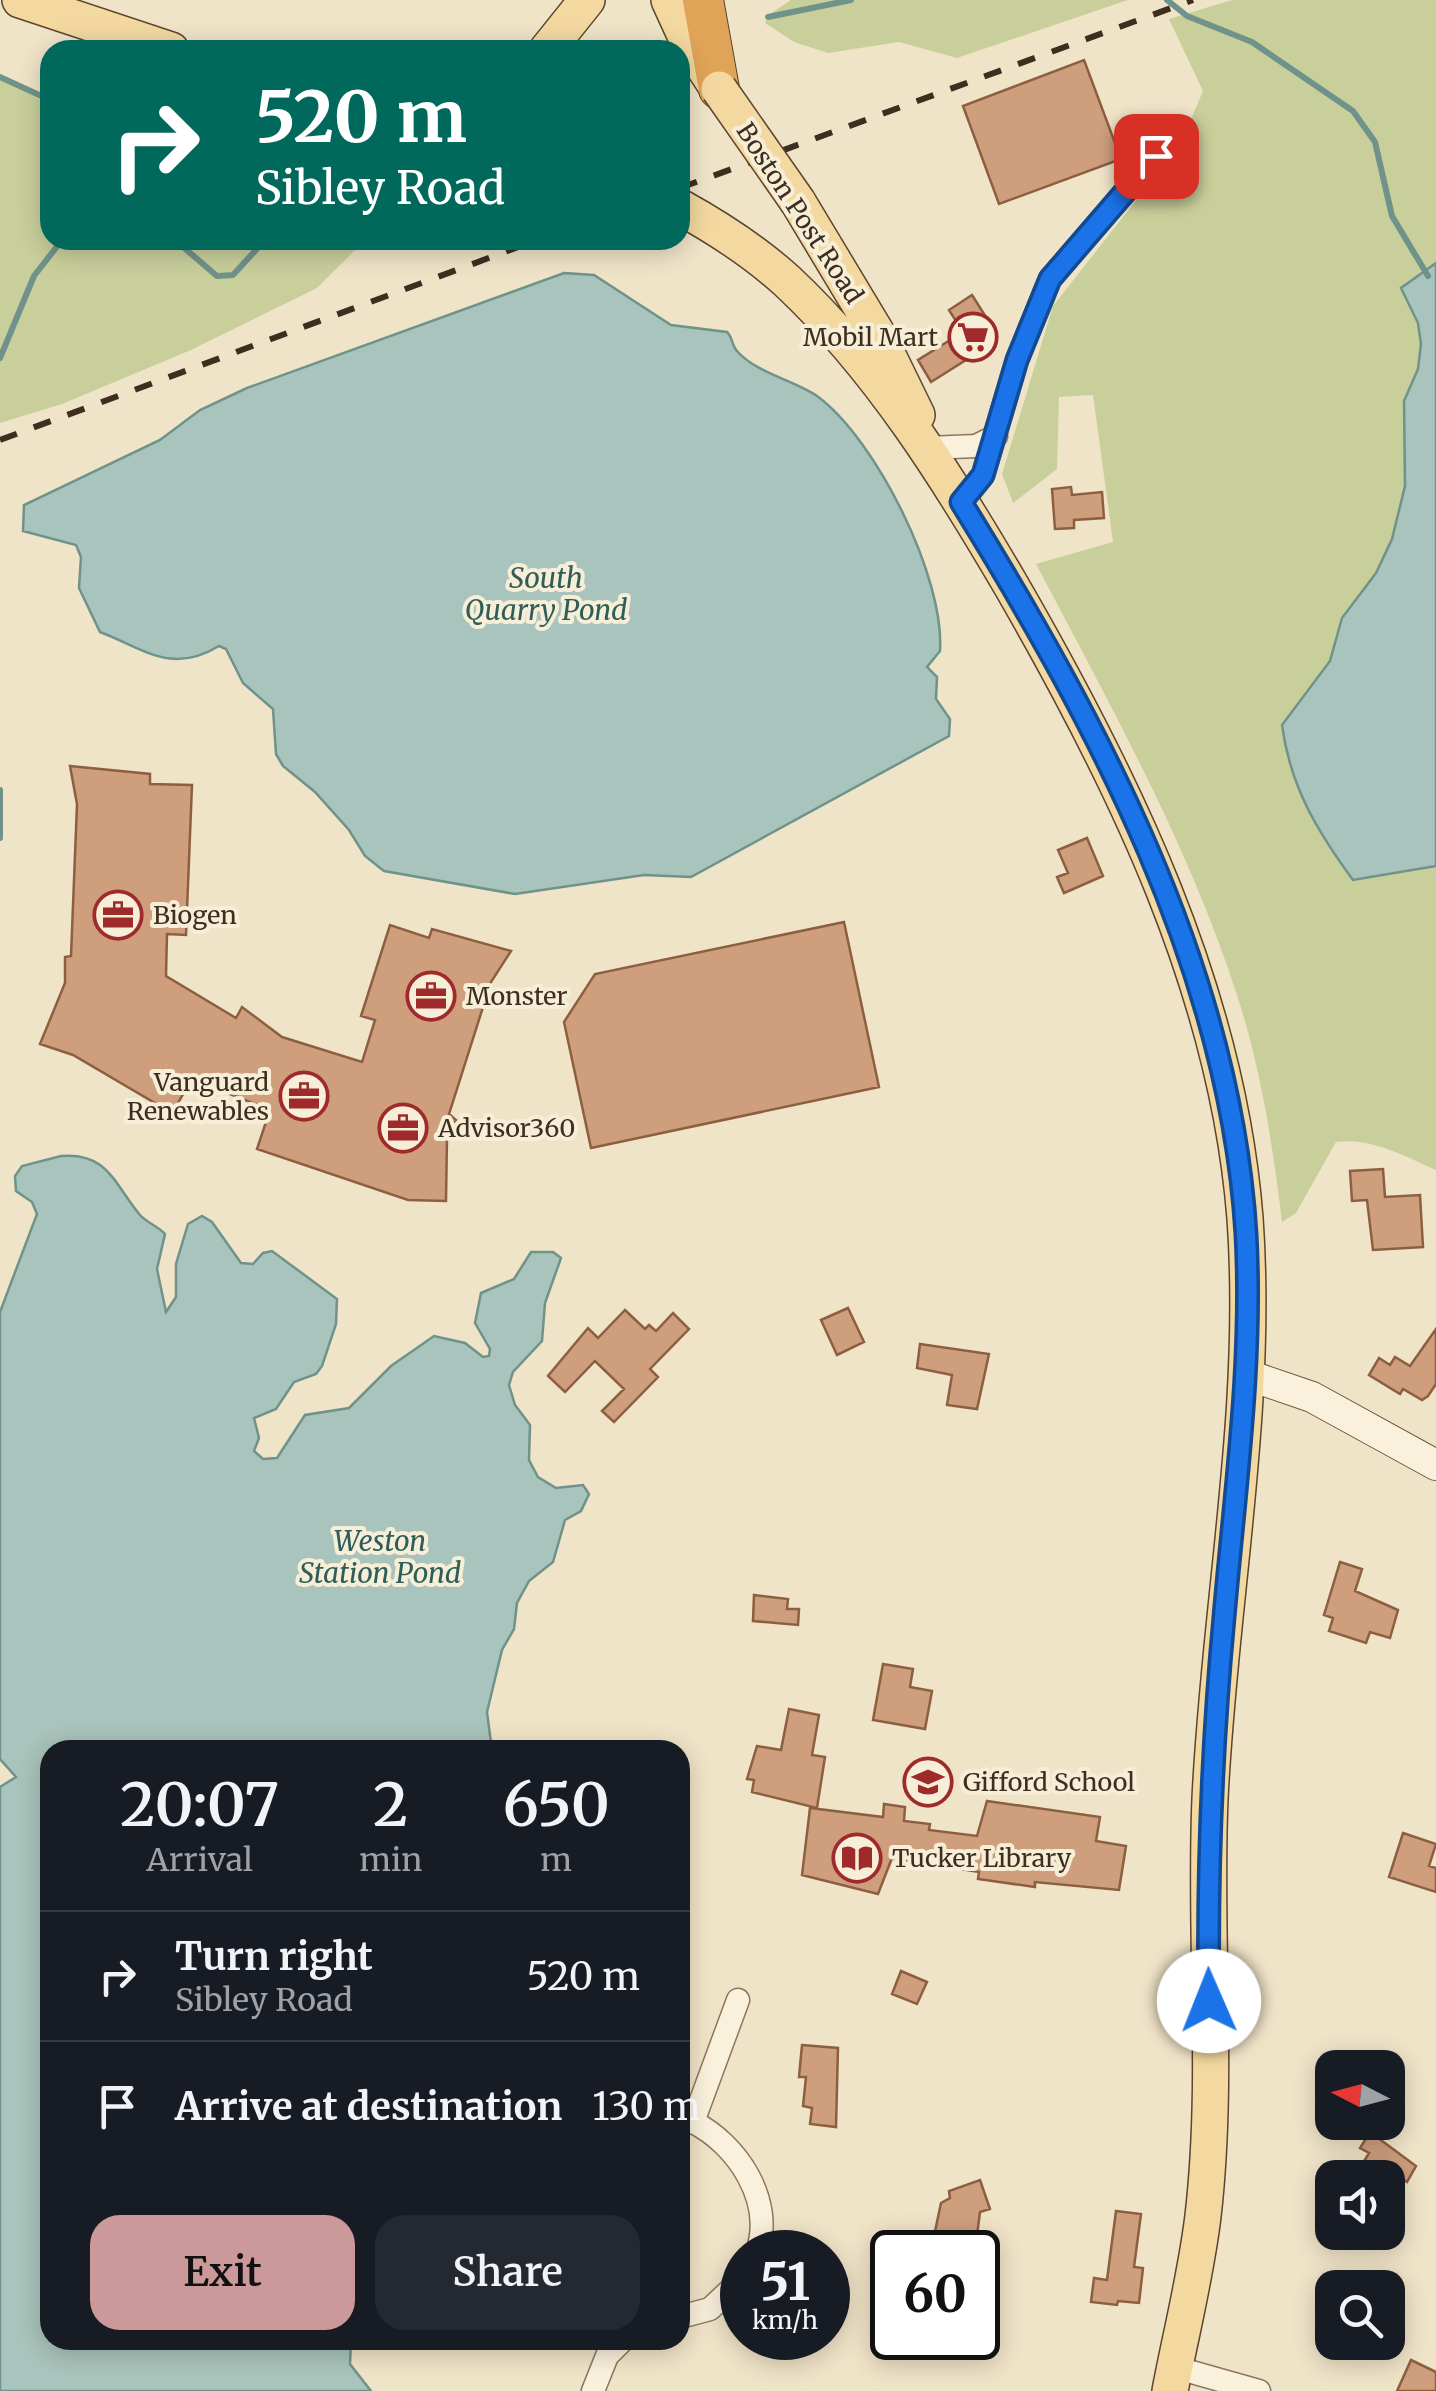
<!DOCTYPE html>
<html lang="en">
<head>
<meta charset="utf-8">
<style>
	:root { --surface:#171b24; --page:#242831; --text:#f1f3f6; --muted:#9ea1a6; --line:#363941; --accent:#cc999b }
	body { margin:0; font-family:Merriweather,serif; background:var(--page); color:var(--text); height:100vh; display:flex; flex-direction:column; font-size:38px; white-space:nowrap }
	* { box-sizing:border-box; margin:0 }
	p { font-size:32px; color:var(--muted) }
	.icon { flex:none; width:55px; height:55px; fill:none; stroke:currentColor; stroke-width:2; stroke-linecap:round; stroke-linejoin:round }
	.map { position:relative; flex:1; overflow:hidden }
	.details { position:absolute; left:40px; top:1740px; width:650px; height:610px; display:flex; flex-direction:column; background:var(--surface); border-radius:30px; box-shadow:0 5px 25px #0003 }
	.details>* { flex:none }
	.banner { position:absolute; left:40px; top:40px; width:650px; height:210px; border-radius:30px; box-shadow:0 5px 25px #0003; background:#00695c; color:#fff; overflow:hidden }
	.needle { width:65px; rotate:276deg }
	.controls { position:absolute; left:1315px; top:2050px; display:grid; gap:20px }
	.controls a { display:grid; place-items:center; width:90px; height:90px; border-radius:20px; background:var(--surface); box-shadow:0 5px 25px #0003; font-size:50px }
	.speed { position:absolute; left:720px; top:2230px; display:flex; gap:20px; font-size:50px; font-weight:700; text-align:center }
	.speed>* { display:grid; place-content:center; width:130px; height:130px; border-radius:50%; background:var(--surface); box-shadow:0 5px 25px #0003; line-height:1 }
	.speed small { font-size:25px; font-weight:400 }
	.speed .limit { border:5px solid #111; border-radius:15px; background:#fff; color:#111 }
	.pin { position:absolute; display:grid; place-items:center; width:85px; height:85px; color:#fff; margin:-42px; border-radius:20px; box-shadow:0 5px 15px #0006 }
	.me { position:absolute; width:110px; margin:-55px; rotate:359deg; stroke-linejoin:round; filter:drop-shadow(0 0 8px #0008) }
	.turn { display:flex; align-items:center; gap:35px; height:210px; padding:0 50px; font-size:45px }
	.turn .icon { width:130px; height:130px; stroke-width:2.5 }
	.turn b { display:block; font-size:70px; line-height:85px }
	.eta { display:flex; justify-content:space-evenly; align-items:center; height:170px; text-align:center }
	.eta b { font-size:60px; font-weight:600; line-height:70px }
	.primary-button { display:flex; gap:20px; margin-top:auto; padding:20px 50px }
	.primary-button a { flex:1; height:115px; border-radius:30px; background:var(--accent); color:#111; font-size:40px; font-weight:600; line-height:115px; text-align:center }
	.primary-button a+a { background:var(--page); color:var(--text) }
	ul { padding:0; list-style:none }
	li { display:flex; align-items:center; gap:30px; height:130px; padding:0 50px; border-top:2px solid var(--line) }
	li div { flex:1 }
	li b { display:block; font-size:38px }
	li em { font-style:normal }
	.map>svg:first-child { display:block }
</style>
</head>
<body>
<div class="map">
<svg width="1436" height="2391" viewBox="0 0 1436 2391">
	<rect width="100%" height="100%" fill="#f0e4c8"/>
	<path fill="#c9cf9b" d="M 791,0 L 1128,0 L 957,58 L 899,42 L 828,53 L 794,42 L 765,23 L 770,14 Z
		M 1232,0 L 1436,0 L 1436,263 L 1401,288 L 1418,323 L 1421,344 L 1418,369 L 1404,401 L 1405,486 L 1392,539 L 1376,573 L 1342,618 L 1330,661 L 1282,726 L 1353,879 L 1436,866 L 1436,1170 C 1404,1156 1371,1137 1336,1142 L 1296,1213 L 1282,1222 C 1273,1147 1261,1070 1238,998 C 1189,845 1110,705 1036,564 L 1113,542 L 1093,395 L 1059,397 L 1057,469 L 1013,503 L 1002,474 L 1053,306 L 1181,143 L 1203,91 L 1169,19 Z
		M 0,78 L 50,105 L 50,240 L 365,240 L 317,288 L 191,350 L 62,404 L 0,423 Z"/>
	<path fill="#a9c4bc" stroke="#6f938a" stroke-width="2.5" d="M 1436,263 L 1436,866 L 1353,880 C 1317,831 1290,786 1282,725 L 1330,661 L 1342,618 L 1376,573 L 1392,539 L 1405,486 L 1404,401 L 1418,369 L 1421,344 L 1418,323 L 1401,288 Z
		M 564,273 L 594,275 L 671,325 L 727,332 C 733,338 732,346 737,351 C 756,373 794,380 817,396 C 876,439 945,578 940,651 L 927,667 L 937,677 L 936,699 L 950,719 L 949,736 L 691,877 L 644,875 L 515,894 L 384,871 L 365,856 L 349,830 L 315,792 L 283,766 L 276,754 L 273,709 L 243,683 L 226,649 L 219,646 C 171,675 145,649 100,632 L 79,588 L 81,557 L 76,545 L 23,531 L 24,505 L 160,440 L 200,410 L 247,388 Z
		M 61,1156 C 108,1152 114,1184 140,1215 C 147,1223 158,1226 165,1234 L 157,1269 L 166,1312 L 176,1297 L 176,1264 L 188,1224 L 202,1216 L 212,1222 L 241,1263 L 253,1264 L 263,1253 L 272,1251 L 337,1299 L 336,1324 L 322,1366 L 316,1374 L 294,1382 L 276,1409 L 254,1418 L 259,1438 L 254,1451 L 263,1459 L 277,1458 L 305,1415 L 349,1408 L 391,1366 L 434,1336 L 465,1343 L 483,1357 L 489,1356 L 490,1349 L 475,1323 L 481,1293 L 514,1279 L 531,1252 L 553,1252 L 561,1258 L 545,1303 L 542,1341 L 513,1372 L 509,1385 L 515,1405 L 530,1425 L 529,1460 L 538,1477 L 556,1488 L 583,1485 L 589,1494 L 581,1511 L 565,1520 L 553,1562 L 529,1581 L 517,1603 L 514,1629 L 502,1650 L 487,1712 L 492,1750 L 50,1750 L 50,2340 L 351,2340 L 350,2364 L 371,2391 L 0,2391 L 0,1787 L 16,1777 L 0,1759 L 0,1312 L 37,1214 L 32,1202 L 16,1191 L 15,1176 L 22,1166 Z"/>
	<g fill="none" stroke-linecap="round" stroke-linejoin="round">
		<path stroke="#6f938a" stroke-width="6" d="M 1167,0 L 1187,16 L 1252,42 L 1353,111 L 1375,142 L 1392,216 L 1428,276
			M 768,17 L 851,0
			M 0,77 L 50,100
			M 175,240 L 217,276 L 233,275 L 265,240
			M 0,358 L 34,276 L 62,240
			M 0,790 L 0,838"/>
	</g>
	<path fill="#cf9f7d" stroke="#8d5f41" stroke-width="2.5" d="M 1084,60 L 1121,159 L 999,204 L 963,106 Z
		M 972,295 L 996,333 L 966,353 L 969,358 L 931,382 L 918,360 L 963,332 L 949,310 Z
		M 1071,487 L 1072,495 L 1102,492 L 1104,518 L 1074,520 L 1074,528 L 1055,529 L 1052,489 Z
		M 70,766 L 150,774 L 150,784 L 192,785 L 186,935 L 167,934 L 166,976 L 236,1018 L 242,1007 L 282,1037 L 362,1062 L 375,1020 L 361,1016 L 390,925 L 429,938 L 432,929 L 511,951 L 491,982 L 449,1114 L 456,1120 L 447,1138 L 446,1201 L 408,1200 L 257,1149 L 270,1110 L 192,1079 L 172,1113 L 73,1055 L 40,1044 L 65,983 L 65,957 L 71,956 L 77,804 Z
		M 1087,838 L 1103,876 L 1064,893 L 1057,877 L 1068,873 L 1058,850 Z
		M 844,922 L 879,1087 L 591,1148 L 564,1022 L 595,974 Z
		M 1383,1169 L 1385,1197 L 1420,1195 L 1423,1247 L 1373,1250 L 1367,1200 L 1352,1201 L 1350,1171 Z
		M 848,1308 L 864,1342 L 837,1355 L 821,1320 Z
		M 625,1310 L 645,1329 L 649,1325 L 656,1331 L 673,1313 L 689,1329 L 650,1369 L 658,1377 L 614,1422 L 602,1411 L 624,1389 L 595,1361 L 565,1392 L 548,1376 L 588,1328 L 598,1338 Z
		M 1436,1329 L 1436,1384 L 1428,1396 L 1422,1400 L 1403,1389 L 1400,1394 L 1369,1375 L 1379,1358 L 1390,1365 L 1395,1357 L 1410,1366 Z
		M 920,1344 L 989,1354 L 977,1409 L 947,1405 L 952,1375 L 917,1368 Z
		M 1340,1562 L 1362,1569 L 1355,1591 L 1398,1610 L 1390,1638 L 1370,1632 L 1366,1643 L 1329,1631 L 1333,1618 L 1324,1615 Z
		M 754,1595 L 788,1599 L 787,1609 L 799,1609 L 798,1625 L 753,1621 Z
		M 883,1664 L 913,1669 L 910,1687 L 932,1691 L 925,1729 L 873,1720 Z
		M 789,1709 L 819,1715 L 812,1755 L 825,1757 L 817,1808 L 752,1792 L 754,1780 L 747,1779 L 757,1746 L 781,1750 Z
		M 987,1801 L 1100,1817 L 1096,1841 L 1126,1846 L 1119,1890 L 1035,1882 L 1035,1887 L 978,1879 L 979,1872 L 892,1858 L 878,1894 L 802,1875 L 810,1808 L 883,1817 L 884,1804 L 905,1807 L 904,1821 L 930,1824 L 929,1830 L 977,1836 Z
		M 1403,1833 L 1436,1844 L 1429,1866 L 1436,1868 L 1436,1892 L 1389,1877 Z
		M 901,1971 L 927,1982 L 917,2004 L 892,1994 Z
		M 802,2045 L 838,2048 L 836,2127 L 810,2124 L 812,2108 L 803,2106 L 806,2077 L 799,2077 Z
		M 1370,2132 L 1416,2166 L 1407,2182 L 1398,2176 L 1388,2191 L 1388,2178 L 1354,2178 L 1369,2153 L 1360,2148 Z
		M 980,2180 L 990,2209 L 980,2212 L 976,2243 L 934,2236 L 941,2203 L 950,2198 L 949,2191 Z
		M 1116,2211 L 1141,2214 L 1134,2267 L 1143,2268 L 1139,2303 L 1118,2301 L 1117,2305 L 1091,2302 L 1094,2278 L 1107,2280 Z
		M 1411,2360 L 1436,2372 L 1436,2391 L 1397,2391 Z"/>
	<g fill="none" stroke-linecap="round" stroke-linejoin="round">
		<g stroke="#8d765c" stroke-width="25">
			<path id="street" d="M 928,448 L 976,446 L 996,436
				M 961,503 L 983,475 L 1017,360 L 1050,279 L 1156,156
				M 738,2000 L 693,2122 C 737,2144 775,2201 757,2252
				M 680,2317 L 710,2309 L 742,2279
				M 1174,2367 L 1259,2391
				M 593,2391 L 607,2356 L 623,2340"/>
		</g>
		<g stroke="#6f573f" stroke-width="32">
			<path id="secondary" d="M 1245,1374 L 1312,1397 L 1436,1465"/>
		</g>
		<g stroke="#5b4430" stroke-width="38">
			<path id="primary" d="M 20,0 L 171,50
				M 669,0 L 690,46 L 718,89
				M 547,50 L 587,0
				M 798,202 L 878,335 L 917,415
				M 680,207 C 718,228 755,252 787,281 C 879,367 949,479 1012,587 C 1124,781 1227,991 1245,1218 C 1259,1412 1219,1606 1210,1799 C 1204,1937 1219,2078 1203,2216 C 1196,2275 1181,2333 1170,2391"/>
		</g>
		<g stroke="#5b4430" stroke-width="42">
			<path id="highway" d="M 703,0 L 719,89"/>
		</g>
		<use href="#street" stroke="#faf1dc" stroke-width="22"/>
		<use href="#secondary" stroke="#faf1dc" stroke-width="30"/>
		<use href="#primary" stroke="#f3d9a0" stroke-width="35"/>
		<use href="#highway" stroke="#e0a458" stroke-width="40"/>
		<path stroke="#3d2e20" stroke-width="6" stroke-dasharray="18 18" stroke-linecap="butt" d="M 680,188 L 1193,0
			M 0,440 L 537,240"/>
		<g stroke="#5b4430" stroke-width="38" stroke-linecap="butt">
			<path id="primary-bridge" d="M 719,89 L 798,202"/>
		</g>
		<use href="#primary-bridge" stroke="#f3d9a0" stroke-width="35"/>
	</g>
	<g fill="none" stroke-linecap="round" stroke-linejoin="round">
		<g stroke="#114b97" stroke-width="25">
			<path id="route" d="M 1156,156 L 1050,279 L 1017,360 L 983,475 L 961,502 C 1098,724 1230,969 1246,1234 C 1253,1362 1235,1490 1224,1617 C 1212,1746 1207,1872 1209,2001"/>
		</g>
		<use href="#route" stroke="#1a73e8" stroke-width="18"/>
	</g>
	<defs>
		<g id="supermarket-ring" transform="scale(2.5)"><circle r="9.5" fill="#f7eed8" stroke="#9e2a2b" stroke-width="1.5"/><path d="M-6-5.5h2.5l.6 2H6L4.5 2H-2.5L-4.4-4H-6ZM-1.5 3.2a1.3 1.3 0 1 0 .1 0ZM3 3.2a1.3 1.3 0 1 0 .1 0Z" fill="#9e2a2b"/></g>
		<g id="office-ring" transform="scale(2.5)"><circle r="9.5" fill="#f7eed8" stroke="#9e2a2b" stroke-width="1.5"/><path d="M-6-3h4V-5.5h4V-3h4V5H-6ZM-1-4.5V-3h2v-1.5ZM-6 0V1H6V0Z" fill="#9e2a2b"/></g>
		<g id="school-ring" transform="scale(2.5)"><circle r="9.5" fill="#f7eed8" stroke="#9e2a2b" stroke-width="1.5"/><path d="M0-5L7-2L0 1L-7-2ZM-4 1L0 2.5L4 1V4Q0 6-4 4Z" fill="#9e2a2b"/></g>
		<g id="library-ring" transform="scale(2.5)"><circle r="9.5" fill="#f7eed8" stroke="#9e2a2b" stroke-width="1.5"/><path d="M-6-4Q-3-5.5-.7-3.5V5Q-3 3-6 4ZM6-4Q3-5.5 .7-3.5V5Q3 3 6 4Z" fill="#9e2a2b"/></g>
	</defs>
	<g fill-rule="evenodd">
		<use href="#supermarket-ring" x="973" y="337"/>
		<use href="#office-ring" x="118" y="915"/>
		<use href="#office-ring" x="431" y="996"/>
		<use href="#office-ring" x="304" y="1096"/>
		<use href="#office-ring" x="403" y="1128"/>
		<use href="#school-ring" x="928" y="1782"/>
		<use href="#library-ring" x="857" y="1858"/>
	</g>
	<g text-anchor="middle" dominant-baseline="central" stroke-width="8" stroke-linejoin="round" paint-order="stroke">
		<g font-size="25" fill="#3d2e20" stroke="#f7eed8">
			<text transform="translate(800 213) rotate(57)">Boston Post Road</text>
		</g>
		<g font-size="25" fill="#3d2e20" stroke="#f7eed8" text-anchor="start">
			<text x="938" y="337" text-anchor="end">Mobil Mart</text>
			<text x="153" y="915">Biogen</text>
			<text x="466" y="996">Monster</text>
			<text x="269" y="1082" text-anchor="end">Vanguard<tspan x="269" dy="29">Renewables</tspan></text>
			<text x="438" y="1128">Advisor360</text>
			<text x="963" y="1782">Gifford School</text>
			<text x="892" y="1858">Tucker Library</text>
		</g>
		<g font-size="28" font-style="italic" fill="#2f5d5a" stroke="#f7eed8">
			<text x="546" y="578">South<tspan x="546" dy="32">Quarry Pond</tspan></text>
			<text x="380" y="1541">Weston<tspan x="380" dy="32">Station Pond</tspan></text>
		</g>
	</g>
</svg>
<div class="controls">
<a><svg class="needle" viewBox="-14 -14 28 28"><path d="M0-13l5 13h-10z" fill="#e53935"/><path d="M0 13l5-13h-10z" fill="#9ea1a6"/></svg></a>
<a><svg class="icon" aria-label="sound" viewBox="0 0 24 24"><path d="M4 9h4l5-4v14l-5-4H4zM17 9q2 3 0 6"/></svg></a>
<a><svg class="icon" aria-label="search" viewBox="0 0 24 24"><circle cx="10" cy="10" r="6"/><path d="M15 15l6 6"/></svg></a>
</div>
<div class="speed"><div>51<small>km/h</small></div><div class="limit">60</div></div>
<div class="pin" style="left:1156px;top:156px;background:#d93025"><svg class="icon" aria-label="arrive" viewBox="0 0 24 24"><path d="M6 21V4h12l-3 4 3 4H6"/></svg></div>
<svg class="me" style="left:1209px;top:2001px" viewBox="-20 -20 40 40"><circle r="19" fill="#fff"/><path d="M0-13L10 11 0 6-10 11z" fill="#1a73e8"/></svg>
<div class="banner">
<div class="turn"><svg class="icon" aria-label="right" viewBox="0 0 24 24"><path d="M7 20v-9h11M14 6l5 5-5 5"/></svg><div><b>520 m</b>Sibley Road</div></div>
</div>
<section class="details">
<div class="eta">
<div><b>20:07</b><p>Arrival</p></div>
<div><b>2</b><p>min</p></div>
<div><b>650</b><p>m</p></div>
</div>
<ul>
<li><svg class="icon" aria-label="right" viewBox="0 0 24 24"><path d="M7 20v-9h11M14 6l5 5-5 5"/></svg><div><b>Turn right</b><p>Sibley Road</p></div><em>520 m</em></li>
<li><svg class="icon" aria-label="arrive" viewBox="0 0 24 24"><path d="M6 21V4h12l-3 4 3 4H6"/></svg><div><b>Arrive at destination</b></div><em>130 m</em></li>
</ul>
<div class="primary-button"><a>Exit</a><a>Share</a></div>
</section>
</div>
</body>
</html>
